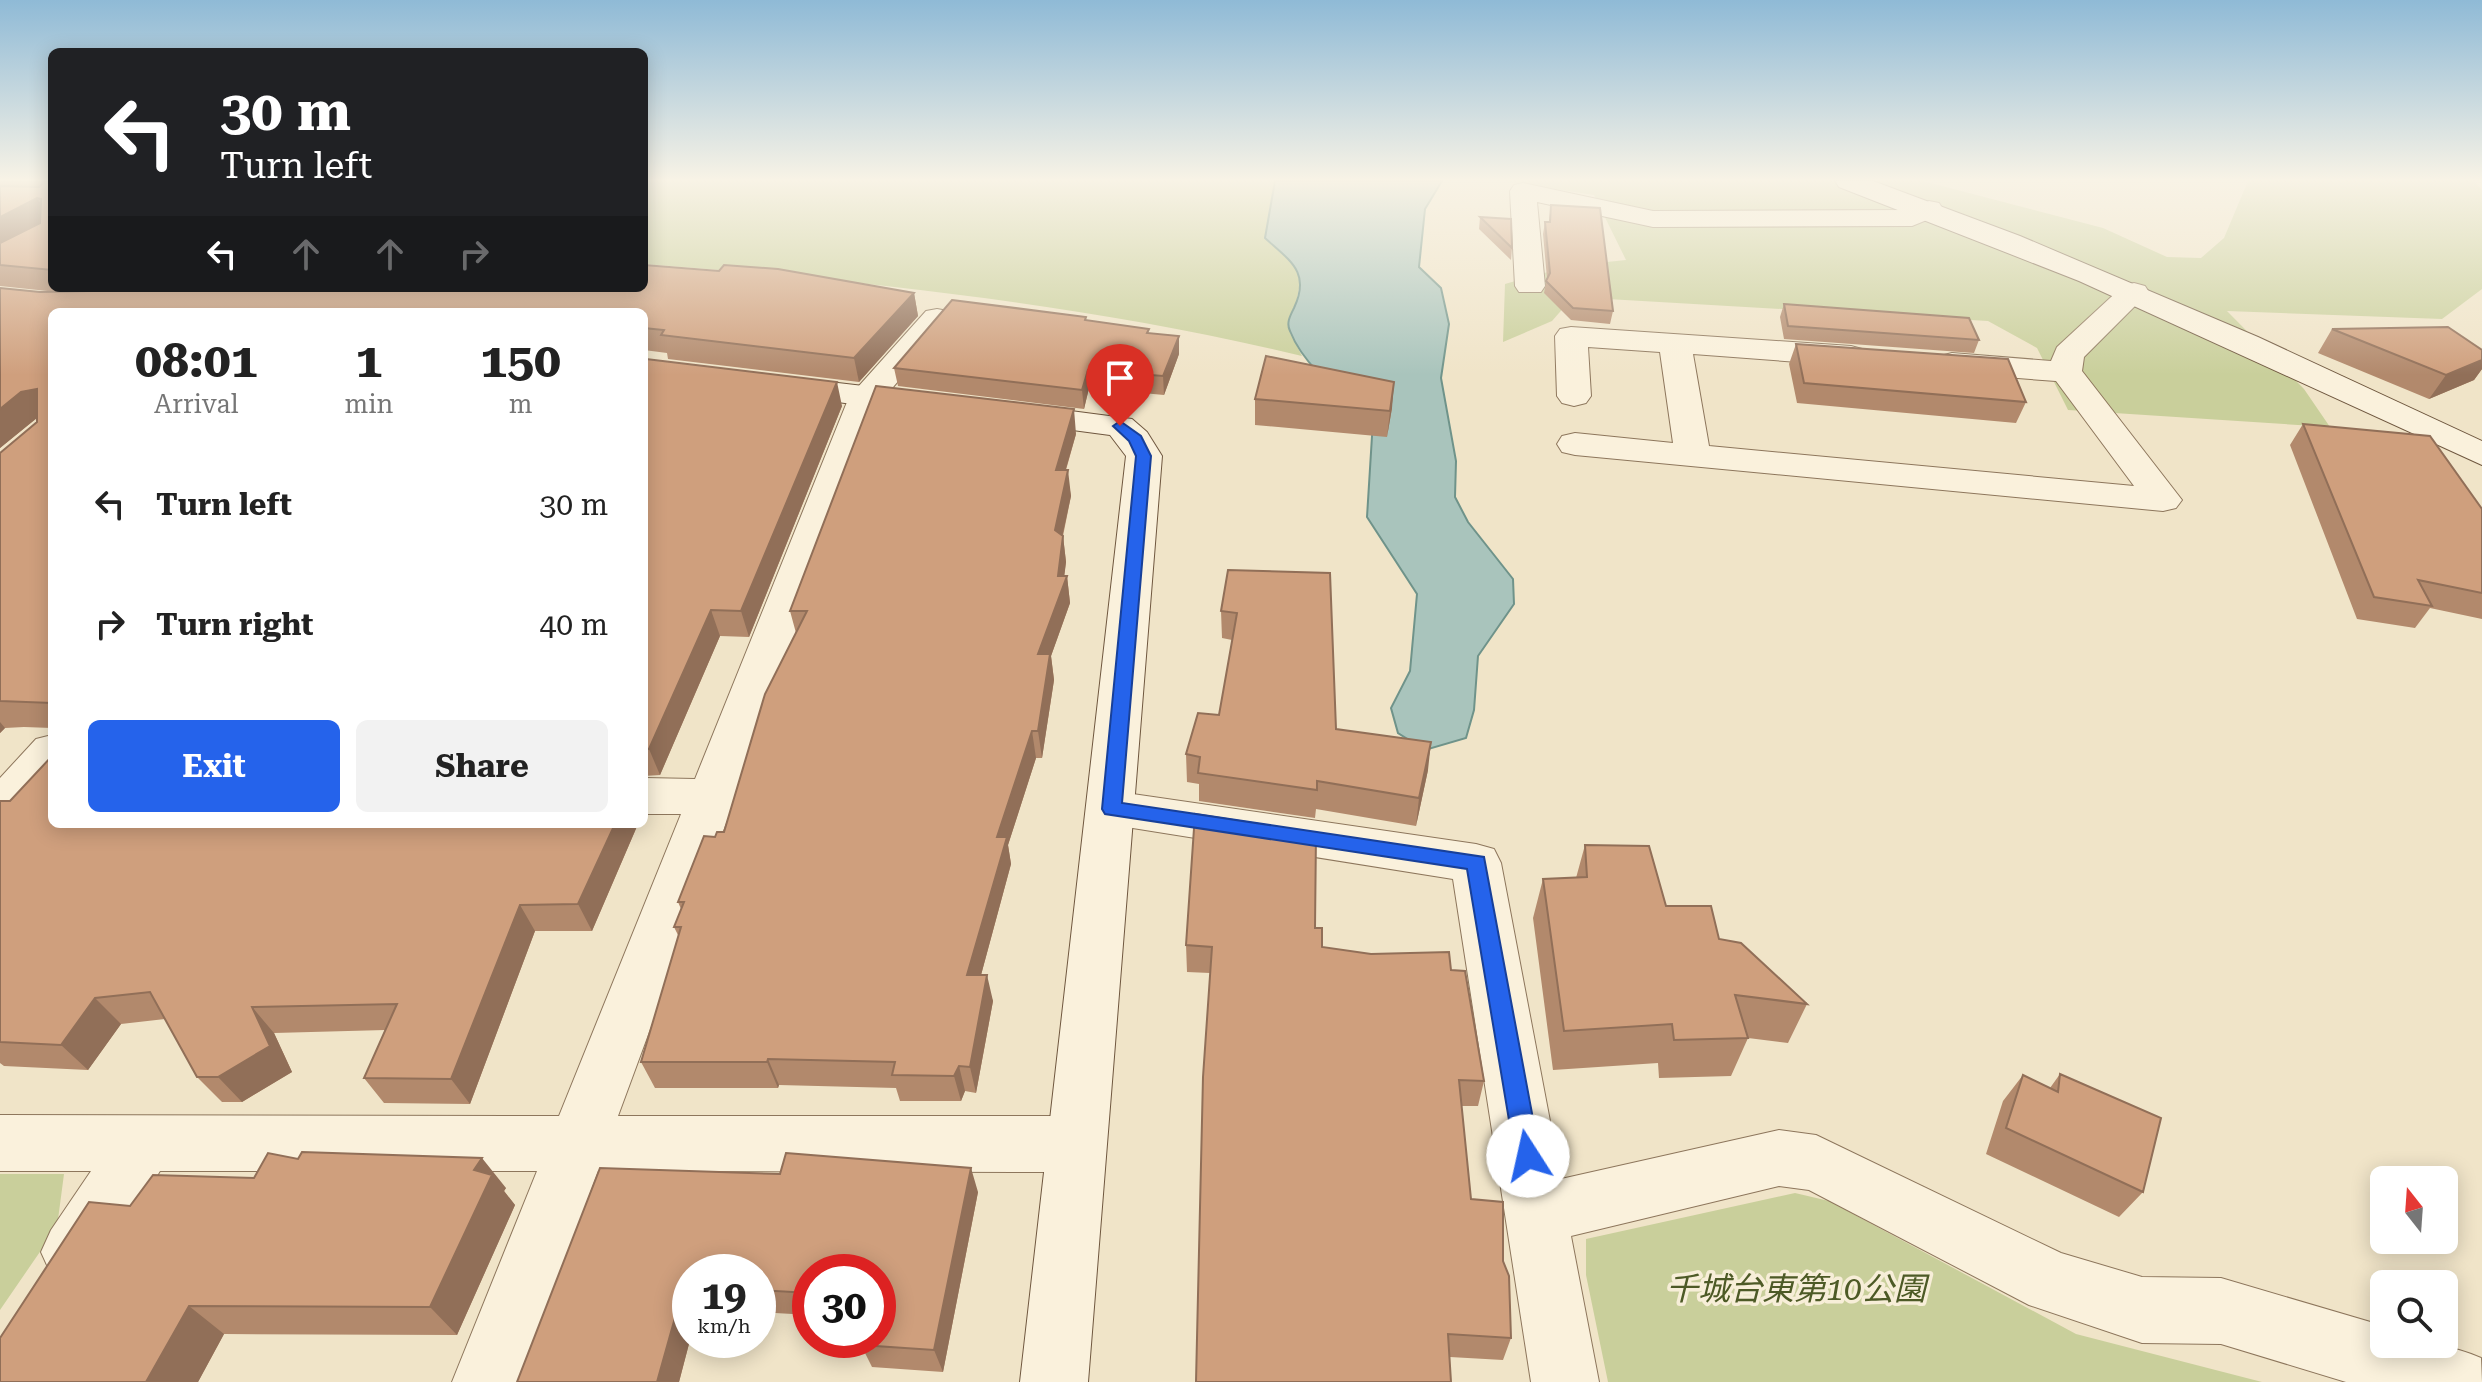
<!DOCTYPE html>
<html lang="en">
<head>
<meta charset="utf-8">
<style>
	:root { --surface:#fff; --page:#f2f2f2; --text:#222; --muted:#767676; --accent:#2563eb }
	body { margin:0; font-family:"Roboto Serif","Noto Sans JP",serif; background:var(--page); color:var(--text); height:100vh; display:flex; flex-direction:column; font-size:30px; white-space:nowrap }
	* { box-sizing:border-box; margin:0 }
	p { font-size:26px; color:var(--muted) }
	.icon { flex:none; width:44px; height:44px; fill:none; stroke:currentColor; stroke-width:2; stroke-linecap:round; stroke-linejoin:round }
	.map { position:relative; flex:1; overflow:hidden }
	.side { position:absolute; left:48px; top:308px; width:600px; height:520px; display:flex; flex-direction:column; background:var(--surface); border-radius:12px; box-shadow:0 4px 20px #0003 }
	.side>* { flex:none }
	.guide { position:absolute; left:48px; top:48px; width:600px; height:244px; border-radius:12px; box-shadow:0 4px 20px #0003; background:#202124; color:#fff; overflow:hidden }
	.needle { width:52px; rotate:343deg }
	.buttons { position:absolute; left:2370px; top:1166px; display:grid; gap:16px }
	.buttons a { display:grid; place-items:center; width:88px; height:88px; border-radius:12px; background:var(--surface); box-shadow:0 4px 20px #0003; font-size:40px }
	.speed { position:absolute; left:672px; top:1254px; display:flex; gap:16px; font-size:40px; font-weight:700; text-align:center }
	.speed>* { display:grid; place-content:center; width:104px; height:104px; border-radius:50%; background:var(--surface); box-shadow:0 4px 20px #0003; line-height:1 }
	.speed small { font-size:20px; font-weight:400 }
	.speed .limit { border:12px solid #d22; background:#fff; color:#111 }
	.pin { position:absolute; display:grid; place-items:center; width:68px; height:68px; color:#fff; margin:-82px -34px; border-radius:50% 50% 50% 0; rotate:-45deg; box-shadow:0 0 8px #0007 }
	.pin .icon { rotate:45deg }
	.me { position:absolute; width:88px; margin:-44px; rotate:350deg; stroke-linejoin:round; filter:drop-shadow(0 0 6px #0008) }
	.turn { display:flex; align-items:center; gap:28px; height:168px; padding:0 40px; font-size:36px }
	.turn .icon { width:104px; height:104px; stroke-width:2.5 }
	.turn b { display:block; font-size:56px; line-height:68px }
	.lanes { display:flex; align-items:center; height:76px; padding:0 40px; background:#0003; justify-content:center; gap:40px; direction:ltr }
	.lanes .off { opacity:.35 }
	.eta { display:flex; justify-content:space-evenly; align-items:center; height:136px; text-align:center }
	.eta b { font-size:48px; font-weight:700; line-height:56px }
	.primary-button { display:flex; gap:16px; margin-top:auto; padding:16px 40px }
	.primary-button a { flex:1; height:92px; border-radius:12px; background:var(--accent); color:#fff; font-size:32px; font-weight:700; line-height:92px; text-align:center }
	.primary-button a+a { background:var(--page); color:var(--text) }
	ul { padding:0; list-style:none }
	li { display:flex; align-items:center; gap:24px; height:120px; padding:0 40px }
	li div { flex:1 }
	li b { display:block; font-size:30px }
	li em { font-style:normal }
	.map>svg:first-child { display:block }
</style>
</head>
<body>
<div class="map">
<svg width="2482" height="1382" viewBox="0 0 2482 1382">
	<rect width="100%" height="100%" fill="#f0e4c8"/>
	<path fill="#c9cf9b" d="M 644,181 L 1275,181 L 1265,238 L 1294,265 L 1301,278 L 1290,333 L 1302,356 C 1087,304 865,281 644,264 Z
		M 1503,181 L 1923,181 L 2103,228 L 2167,257 L 2201,258 L 2224,238 L 2248,181 L 2474,181 L 2482,190 L 2482,289 L 2442,319 L 2227,311 L 2304,389 L 2330,427 L 2068,410 L 2037,348 L 1988,321 L 1573,297 L 1552,321 L 1503,342 L 1505,284 L 1569,266 L 1626,260 L 1594,195 Z
		M 0,1174 L 64,1174 L 57,1227 L 0,1310 Z
		M 1795,1193 L 1829,1201 L 2076,1334 L 2262,1382 L 1608,1382 L 1586,1275 L 1586,1239 Z"/>
	<path fill="#a9c4bc" stroke="#6f938a" stroke-width="2" d="M 1275,181 L 1442,181 L 1425,209 L 1419,267 L 1441,288 L 1449,324 L 1441,378 L 1456,461 L 1455,497 L 1468,522 L 1513,579 L 1514,604 L 1478,656 L 1474,710 L 1466,738 L 1425,750 L 1398,733 L 1391,708 L 1410,671 L 1417,594 L 1367,517 L 1373,420 C 1343,394 1305,369 1290,331 C 1286,323 1290,316 1294,308 C 1311,272 1290,261 1265,238 Z"/>
	<g fill="none" stroke-linecap="round" stroke-linejoin="round">
		<g stroke="#8d765c" stroke-width="2">
			<path id="street" d="M 1523,183 L 1653,211 L 1907,210 L 1929,201 L 1939,203 L 1943,209 L 1939,215 L 1912,226 L 1653,227 L 1537,202 L 1545,286 L 1541,292 L 1519,292 L 1515,286 L 1510,191 L 1514,185 Z
				M 2134,283 L 2145,286 L 2149,292 L 2084,357 L 2082,371 L 2182,500 L 2176,508 L 2163,511 L 1575,455 L 1562,452 L 1557,444 L 1562,436 L 1575,433 L 1673,443 L 1660,352 L 1588,347 L 1591,396 L 1586,403 L 1574,406 L 1562,403 L 1557,396 L 1555,336 L 1560,329 L 1571,327 L 1851,346 L 1862,349 L 1867,356 L 1862,363 L 1851,366 L 1693,354 L 1709,446 L 2134,486 L 2056,381 L 1952,373 L 1940,370 L 1936,363 L 1940,356 L 1952,353 L 2051,361 L 2057,347 L 2123,286 Z
				M 937,309 L 948,311 L 952,318 L 882,400 L 618,1116 L 1074,1116 L 1095,1124 L 1104,1144 L 1095,1164 L 1074,1172 L 598,1171 L 520,1382 L 452,1382 L 537,1171 L 160,1171 L 95,1274 L 73,1283 L 51,1274 L 41,1252 L 51,1230 L 91,1171 L 0,1171 L 0,1115 L 559,1116 L 681,814 L 644,814 L 644,778 L 695,779 L 849,397 L 926,311 Z
				M 52,735 L 52,781 L 17,822 L 0,827 L 0,778 L 36,739 Z
				M 1112,791 L 1476,844 L 1494,849 L 1501,863 L 1561,1179 L 1779,1130 L 1816,1135 L 2061,1253 L 2142,1277 L 2221,1278 L 2384,1326 L 2384,1344 C 2424,1344 2444,1342 2481,1358 L 2482,1382 L 2346,1382 L 2221,1344 L 2142,1343 L 2029,1305 L 1809,1190 L 1779,1186 L 1571,1236 L 1599,1382 L 1531,1382 L 1453,879 L 1095,822 L 1088,809 L 1095,796 Z"/>
		</g>
		<g stroke="#6f573f" stroke-width="2">
			<path id="secondary" d="M 1835,181 L 1873,181 L 2020,236 L 2258,337 L 2482,441 L 2482,465 L 2079,281 L 1839,187 Z
				M 778,376 L 932,394 L 944,397 L 949,404 L 944,411 L 932,414 L 766,393 L 761,386 L 766,379 Z
				M 1017,404 L 1132,419 L 1147,432 L 1162,456 L 1088,1382 L 1020,1382 L 1126,456 L 1110,435 L 1005,421 L 1000,414 L 1005,407 Z"/>
		</g>
		<use href="#street" fill="#faf1dc" fill-rule="evenodd"/>
		<use href="#secondary" fill="#faf1dc" fill-rule="evenodd"/>
	</g>
	<path fill="#b2896c" d="M 0,181 L 52,181 L 52,288 L 644,288 L 914,293 L 918,316 L 859,382 L 668,359 L 667,353 L 644,350 L 644,312 L 52,312 L 52,728 L 24,727 L 5,728 L 0,733 L 0,453 L 37,422 L 37,418 L 0,448 L 0,288 L 40,292 L 57,292 L 0,286 L 0,186 L 40,186 L 0,186 Z
		M 1551,205 L 1613,311 L 1610,324 L 1571,320 L 1544,293 L 1547,278 L 1543,234 L 1545,222 L 1549,222 Z
		M 1480,217 L 1512,248 L 1511,260 L 1479,229 Z
		M 1784,304 L 1979,340 L 1974,353 L 1784,339 L 1780,317 Z
		M 1087,320 L 1149,333 L 1179,354 L 1164,395 L 1089,388 L 1084,409 L 898,386 L 894,368 Z
		M 2332,329 L 2482,350 L 2482,369 L 2474,380 L 2429,399 L 2318,353 Z
		M 1796,344 L 2026,402 L 2016,423 L 1797,403 L 1789,364 Z
		M 644,363 L 842,406 L 749,637 L 720,636 L 660,775 L 644,776 Z
		M 1255,399 L 1392,408 L 1387,437 L 1255,425 Z
		M 2303,424 L 2482,509 L 2482,619 L 2430,608 L 2415,628 L 2357,619 L 2290,445 Z
		M 1076,434 L 1066,470 L 1071,496 L 1063,536 L 1066,562 L 1064,576 L 1067,576 L 1070,603 L 1051,656 L 1054,680 L 1042,758 L 1036,758 L 1008,845 L 1011,864 L 981,975 L 993,1001 L 976,1093 L 965,1091 L 961,1101 L 900,1101 L 896,1088 L 779,1085 L 778,1088 L 655,1088 L 641,1062 L 679,937 L 674,927 L 681,909 L 678,902 L 715,837 L 724,832 L 796,633 L 790,611 Z
		M 1228,570 L 1336,729 L 1428,770 L 1416,826 L 1316,809 L 1315,818 L 1199,801 L 1199,784 L 1187,782 L 1186,754 L 1219,715 L 1232,640 L 1222,638 L 1221,611 Z
		M 0,801 L 10,801 L 52,824 L 638,824 L 592,931 L 535,931 L 470,1104 L 384,1103 L 364,1078 L 385,1030 L 274,1033 L 292,1072 L 242,1102 L 222,1102 L 197,1077 L 165,1019 L 121,1024 L 88,1070 L 4,1066 L 0,1063 Z
		M 1585,845 L 1666,906 L 1719,939 L 1807,1004 L 1788,1043 L 1748,1038 L 1731,1076 L 1659,1078 L 1658,1063 L 1553,1070 L 1533,918 L 1543,879 L 1576,878 Z
		M 1315,928 L 1322,947 L 1451,970 L 1484,1081 L 1478,1106 L 1461,1106 L 1471,1199 L 1503,1261 L 1511,1338 L 1503,1360 L 1450,1357 L 1210,973 L 1187,972 L 1186,945 Z
		M 2060,1074 L 2143,1192 L 2119,1217 L 1986,1154 L 2003,1101 L 2023,1075 L 2050,1088 Z
		M 298,1159 L 506,1188 L 504,1191 L 515,1205 L 457,1335 L 224,1334 L 198,1382 L 0,1382 L 130,1206 L 254,1178 Z
		M 600,1168 L 978,1192 L 943,1372 L 872,1367 L 861,1345 L 878,1340 L 878,1272 L 810,1272 L 810,1315 L 758,1312 L 758,1272 L 690,1272 L 690,1340 L 679,1382 Z"/>
	<path fill="#916f58" d="M 37,198 L 51,219 L 0,247 L 0,217 Z
		M 914,293 L 918,316 L 859,382 L 854,358 Z
		M 1179,336 L 1179,354 L 1164,395 L 1163,376 Z
		M 2482,360 L 2482,369 L 2474,380 L 2429,399 L 2446,375 Z
		M 1088,370 L 1089,388 L 1084,409 L 1082,390 Z
		M 837,382 L 842,406 L 749,637 L 741,611 Z
		M 1394,382 L 1392,408 L 1387,437 L 1390,411 Z
		M 37,389 L 38,417 L 0,448 L 0,409 L 21,392 Z
		M 1074,409 L 1076,434 L 1058,496 L 1056,470 Z
		M 1068,470 L 1071,496 L 1058,556 L 1055,530 Z
		M 1063,536 L 1066,562 L 1063,587 L 1067,576 L 1070,603 L 1051,656 L 1054,680 L 1042,758 L 1038,731 L 1038,654 L 1058,576 Z
		M 711,610 L 720,636 L 660,775 L 649,749 Z
		M 0,722 L 5,728 L 0,733 Z
		M 1032,731 L 1036,758 L 1008,845 L 1011,864 L 974,1001 L 967,975 L 997,837 Z
		M 1431,742 L 1428,770 L 1416,826 L 1419,798 Z
		M 615,824 L 638,824 L 592,931 L 578,904 Z
		M 520,905 L 535,931 L 470,1104 L 451,1079 Z
		M 987,975 L 993,1001 L 976,1093 L 970,1067 Z
		M 95,998 L 121,1024 L 88,1070 L 61,1045 Z
		M 252,1007 L 274,1033 L 292,1072 L 242,1102 L 218,1077 Z
		M 768,1059 L 779,1085 L 778,1088 L 767,1062 Z
		M 959,1066 L 965,1091 L 961,1101 L 954,1076 Z
		M 482,1158 L 506,1188 L 504,1191 L 515,1205 L 457,1335 L 430,1307 L 474,1170 Z
		M 971,1168 L 978,1192 L 943,1372 L 934,1350 Z
		M 189,1306 L 224,1334 L 198,1382 L 146,1382 Z
		M 678,1307 L 690,1325 L 690,1340 L 679,1382 L 657,1382 Z"/>
	<path fill="#cf9f7d" stroke="#916f58" stroke-width="2" d="M 42,181 L 52,181 L 52,270 L 0,265 L 0,243 L 40,223 L 41,199 L 37,198 L 0,217 L 0,186 L 39,187 L 42,184 Z
		M 1551,205 L 1600,208 L 1613,311 L 1573,308 L 1546,281 L 1550,273 L 1545,222 L 1550,222 Z
		M 1480,217 L 1511,219 L 1512,248 Z
		M 644,265 L 719,271 L 724,265 L 778,269 L 914,293 L 854,358 L 661,335 L 664,330 L 644,328 L 644,312 L 52,312 L 52,703 L 0,701 L 0,453 L 37,422 L 37,389 L 21,392 L 0,409 L 0,288 L 40,292 L 145,290 L 144,288 L 644,288 Z
		M 952,300 L 1086,317 L 1085,320 L 1149,329 L 1147,333 L 1179,336 L 1163,376 L 1088,370 L 1082,390 L 894,368 Z
		M 1784,304 L 1969,318 L 1979,340 L 1788,326 Z
		M 2448,327 L 2482,350 L 2482,360 L 2446,375 L 2332,329 Z
		M 1796,344 L 2008,359 L 2026,402 L 1804,383 Z
		M 1266,356 L 1394,382 L 1390,411 L 1255,399 Z
		M 646,359 L 837,382 L 741,611 L 711,610 L 649,749 L 644,749 L 644,363 Z
		M 876,386 L 1074,409 L 1056,470 L 1068,470 L 1055,530 L 1063,536 L 1058,576 L 1067,576 L 1038,654 L 1050,654 L 1038,731 L 1032,731 L 997,837 L 1007,837 L 967,975 L 987,975 L 970,1067 L 959,1066 L 954,1076 L 892,1075 L 895,1062 L 768,1059 L 767,1062 L 641,1062 L 681,927 L 674,927 L 684,902 L 678,902 L 704,836 L 715,837 L 717,832 L 724,832 L 765,694 L 807,611 L 790,611 Z
		M 2303,424 L 2430,436 L 2482,509 L 2482,593 L 2418,580 L 2432,606 L 2374,597 Z
		M 1228,570 L 1330,573 L 1336,729 L 1431,742 L 1419,798 L 1317,781 L 1317,790 L 1198,773 L 1200,757 L 1186,754 L 1198,713 L 1219,715 L 1237,613 L 1221,611 Z
		M 52,756 L 52,824 L 615,824 L 578,904 L 520,905 L 451,1079 L 364,1078 L 397,1004 L 252,1007 L 270,1046 L 218,1077 L 197,1077 L 150,992 L 95,998 L 61,1045 L 0,1042 L 0,801 L 10,801 Z
		M 1195,814 L 1316,833 L 1315,928 L 1322,928 L 1322,947 L 1371,954 L 1449,952 L 1451,970 L 1465,971 L 1484,1081 L 1459,1080 L 1471,1199 L 1503,1202 L 1503,1261 L 1509,1276 L 1511,1338 L 1448,1334 L 1451,1382 L 1196,1382 L 1203,1077 L 1212,947 L 1186,945 Z
		M 1585,845 L 1649,846 L 1666,906 L 1711,906 L 1719,939 L 1741,943 L 1807,1004 L 1735,995 L 1748,1038 L 1674,1040 L 1672,1024 L 1564,1031 L 1543,879 L 1587,877 Z
		M 2060,1074 L 2161,1118 L 2143,1192 L 2006,1128 L 2023,1075 L 2058,1092 Z
		M 302,1152 L 482,1158 L 474,1170 L 492,1175 L 430,1307 L 189,1306 L 146,1382 L 0,1382 L 0,1338 L 89,1202 L 130,1206 L 153,1175 L 254,1178 L 268,1153 L 298,1159 Z
		M 786,1153 L 971,1168 L 934,1350 L 861,1345 L 863,1340 L 878,1340 L 878,1272 L 810,1272 L 810,1293 L 758,1290 L 758,1272 L 690,1272 L 690,1307 L 678,1307 L 657,1382 L 517,1382 L 600,1168 L 780,1174 Z"/>
	<linearGradient id="sky" x2="0" y2="1"><stop stop-color="#8fbad6"/><stop offset="0.48" stop-color="#f8f3e6"/><stop offset="1" stop-color="#f8f3e6" stop-opacity="0"/></linearGradient>
	<rect width="2482" height="375" fill="url(#sky)"/>
	<path fill="#2563eb" stroke="#184099" stroke-width="2" d="M 1120,421 L 1141,436 L 1151,456 L 1122,803 L 1484,857 L 1540,1156 L 1536,1164 L 1528,1167 L 1519,1164 L 1515,1156 L 1467,869 L 1105,814 L 1102,809 L 1136,456 L 1129,441 L 1113,426 Z"/>
	<g text-anchor="middle" dominant-baseline="central" stroke-width="7" stroke-linejoin="round" paint-order="stroke">
		<g font-size="32" font-style="italic" fill="#4d5a26" stroke="#f7eed8">
			<text x="1796" y="1289">千城台東第10公園</text>
		</g>
	</g>
</svg>
<div class="buttons">
<a><svg class="needle" viewBox="-14 -14 28 28"><path d="M0-13l5 13h-10z" fill="#e53935"/><path d="M0 13l5-13h-10z" fill="#767676"/></svg></a>
<a><svg class="icon" aria-label="search" viewBox="0 0 24 24"><circle cx="10" cy="10" r="6"/><path d="M15 15l6 6"/></svg></a>
</div>
<div class="speed"><div>19<small>km/h</small></div><div class="limit">30</div></div>
<div class="pin" style="left:1120px;top:426px;background:#d93025"><svg class="icon" aria-label="arrive" viewBox="0 0 24 24"><path d="M6 21V4h12l-3 4 3 4H6"/></svg></div>
<svg class="me" style="left:1528px;top:1156px" viewBox="-20 -20 40 40"><circle r="19" fill="#fff"/><path d="M0-13L10 11 0 6-10 11z" fill="#2563eb"/></svg>
<div class="guide">
<div class="turn"><svg class="icon" aria-label="left" viewBox="0 0 24 24"><path d="M17 20v-9H6M10 6l-5 5 5 5"/></svg><div><b>30 m</b>Turn left</div></div>
<div class="lanes"><svg class="icon" aria-label="left" viewBox="0 0 24 24"><path d="M17 20v-9H6M10 6l-5 5 5 5"/></svg><svg class="icon off" aria-label="ahead" viewBox="0 0 24 24"><path d="M12 20V5M6 11l6-6 6 6"/></svg><svg class="icon off" aria-label="ahead" viewBox="0 0 24 24"><path d="M12 20V5M6 11l6-6 6 6"/></svg><svg class="icon off" aria-label="right" viewBox="0 0 24 24"><path d="M7 20v-9h11M14 6l5 5-5 5"/></svg></div>
</div>
<section class="side">
<div class="eta">
<div><b>08:01</b><p>Arrival</p></div>
<div><b>1</b><p>min</p></div>
<div><b>150</b><p>m</p></div>
</div>
<ul>
<li><svg class="icon" aria-label="left" viewBox="0 0 24 24"><path d="M17 20v-9H6M10 6l-5 5 5 5"/></svg><div><b>Turn left</b></div><em>30 m</em></li>
<li><svg class="icon" aria-label="right" viewBox="0 0 24 24"><path d="M7 20v-9h11M14 6l5 5-5 5"/></svg><div><b>Turn right</b></div><em>40 m</em></li>
</ul>
<div class="primary-button"><a>Exit</a><a>Share</a></div>
</section>
</div>
</body>
</html>
